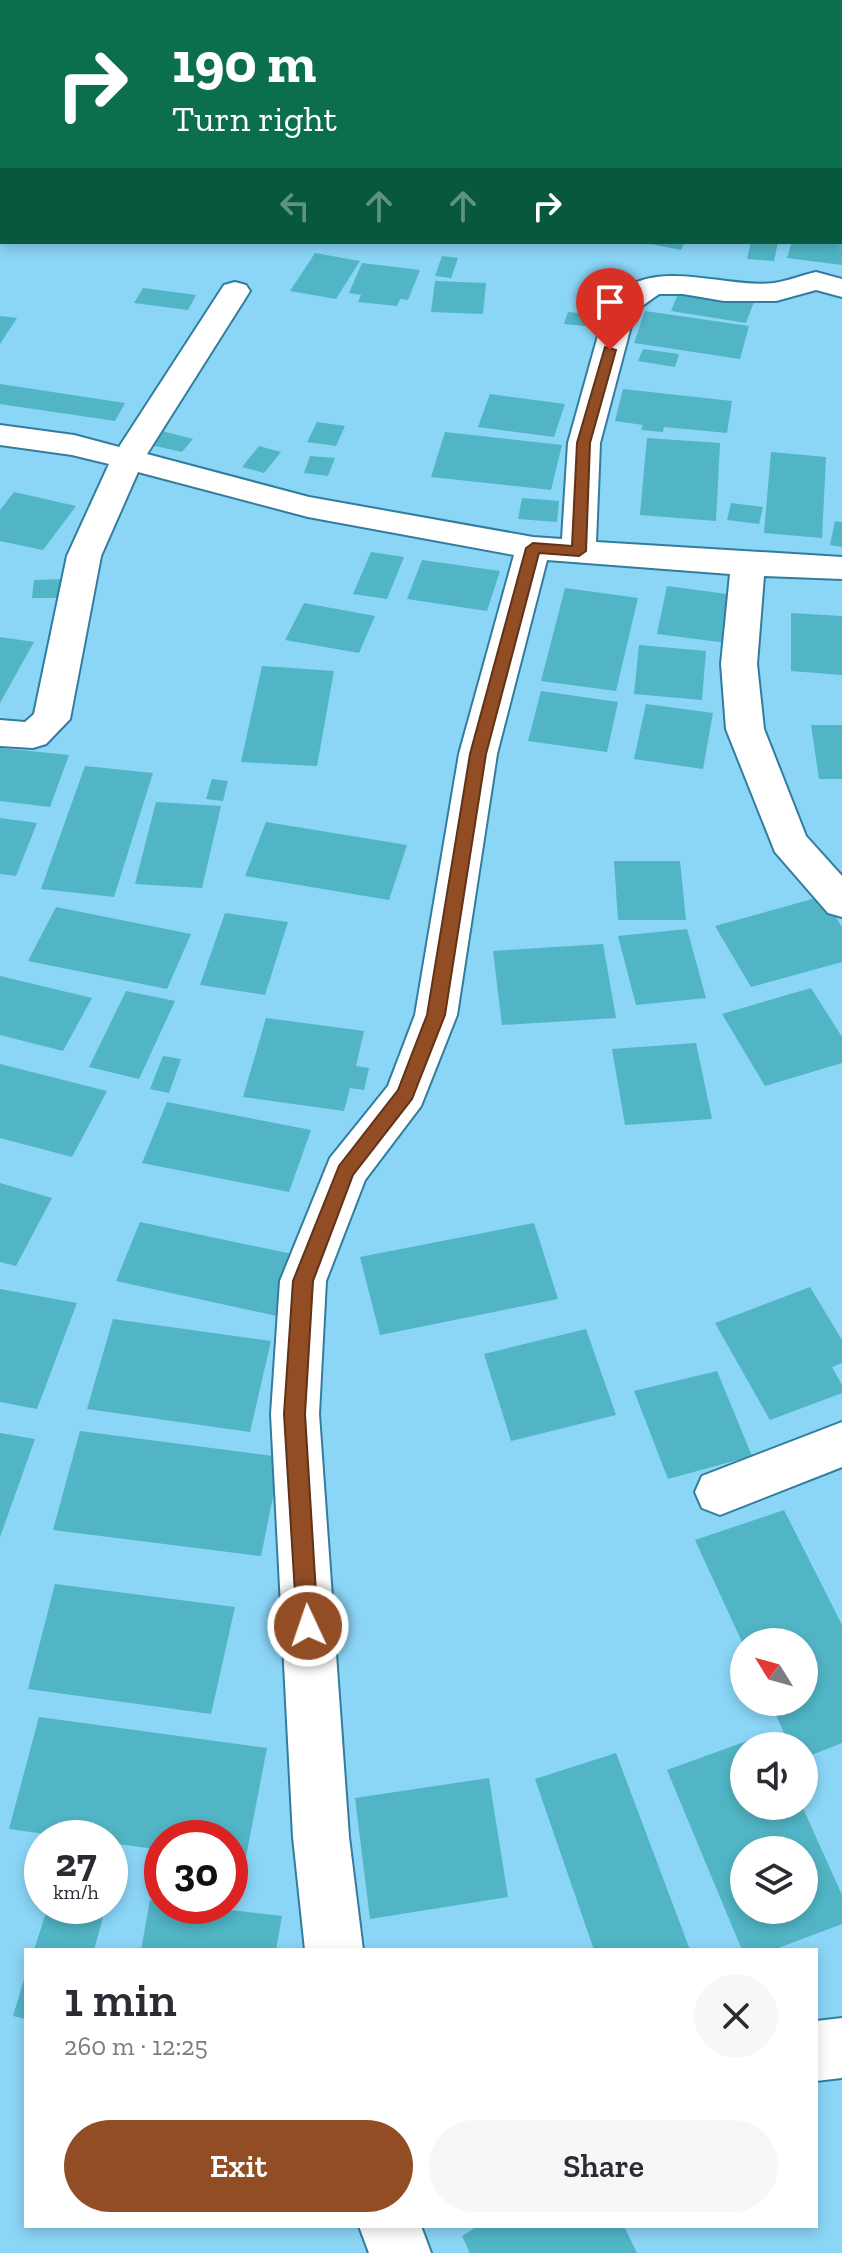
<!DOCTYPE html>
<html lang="en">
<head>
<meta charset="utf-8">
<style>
	:root { --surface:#fff; --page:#f7f7f7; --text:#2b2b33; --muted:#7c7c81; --accent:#934d24 }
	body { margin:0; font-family:"Zilla Slab",serif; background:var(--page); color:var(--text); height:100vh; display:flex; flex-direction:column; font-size:30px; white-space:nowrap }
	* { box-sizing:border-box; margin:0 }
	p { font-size:26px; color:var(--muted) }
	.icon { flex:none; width:44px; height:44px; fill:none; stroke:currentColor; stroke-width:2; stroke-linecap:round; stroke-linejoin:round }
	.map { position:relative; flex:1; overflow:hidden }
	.side { position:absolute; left:24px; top:1948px; width:794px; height:280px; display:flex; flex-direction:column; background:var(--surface); border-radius:0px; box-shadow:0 4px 12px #0003 }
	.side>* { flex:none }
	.banner { position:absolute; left:0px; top:0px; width:842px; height:244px; box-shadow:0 4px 12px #0003; background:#0b6e4f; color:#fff; overflow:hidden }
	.needle { width:52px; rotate:307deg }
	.controls { position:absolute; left:730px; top:1628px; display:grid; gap:16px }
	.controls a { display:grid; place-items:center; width:88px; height:88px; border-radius:50%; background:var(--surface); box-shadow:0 4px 12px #0003; font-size:40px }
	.speed { position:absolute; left:24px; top:1820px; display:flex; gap:16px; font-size:40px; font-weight:700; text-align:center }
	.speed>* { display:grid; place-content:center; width:104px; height:104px; border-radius:50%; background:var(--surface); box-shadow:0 4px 12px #0003; line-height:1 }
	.speed small { font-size:20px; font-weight:400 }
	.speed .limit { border:12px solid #d22; background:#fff; color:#111 }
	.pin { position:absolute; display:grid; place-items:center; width:68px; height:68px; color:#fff; margin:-82px -34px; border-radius:50% 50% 50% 0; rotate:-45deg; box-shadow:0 0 8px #0007 }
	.pin .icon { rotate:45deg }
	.me { position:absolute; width:88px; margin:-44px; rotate:357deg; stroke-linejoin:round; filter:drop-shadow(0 0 6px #0008) }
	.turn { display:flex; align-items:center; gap:28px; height:168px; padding:0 40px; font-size:36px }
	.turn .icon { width:104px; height:104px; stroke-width:2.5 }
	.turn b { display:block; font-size:56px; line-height:68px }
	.lanes { display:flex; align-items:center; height:76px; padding:0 40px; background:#0003; justify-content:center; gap:40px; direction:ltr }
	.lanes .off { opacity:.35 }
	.round { display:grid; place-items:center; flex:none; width:84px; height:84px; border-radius:42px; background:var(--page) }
	.overview { display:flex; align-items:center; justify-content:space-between; height:136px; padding:0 40px }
	h1 { font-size:48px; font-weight:600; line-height:60px }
	.action { display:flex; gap:16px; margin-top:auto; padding:16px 40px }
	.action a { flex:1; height:92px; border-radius:48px; background:var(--accent); color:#fff; font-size:32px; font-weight:600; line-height:92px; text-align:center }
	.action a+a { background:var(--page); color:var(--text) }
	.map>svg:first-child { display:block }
</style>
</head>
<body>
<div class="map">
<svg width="842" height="2253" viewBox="0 0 842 2253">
	<rect width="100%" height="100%" fill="#8bd5f7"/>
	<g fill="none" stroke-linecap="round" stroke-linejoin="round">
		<path fill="#377a97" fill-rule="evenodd" d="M 481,0 L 495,0 L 479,2 Z
			M 806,0 L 819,0 L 821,2 L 808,2 Z
			M 840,8 L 842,9 L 842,15 L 840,14 Z
			M 0,143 L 2,143 L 2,149 L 0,149 Z"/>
	</g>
	<path fill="#51b5c5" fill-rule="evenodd" d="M 641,242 L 685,242 L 681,250 Z
		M 751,242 L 778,242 L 774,261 L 747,259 Z
		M 792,242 L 842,242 L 842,265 L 787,258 Z
		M 315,253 L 360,261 L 336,299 L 290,291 Z
		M 442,256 L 458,258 L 451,278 L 435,276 Z
		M 362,263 L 420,270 L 408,300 L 400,299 L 397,306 L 358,302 L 361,295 L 349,293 Z
		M 435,281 L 486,283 L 483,314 L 431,312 Z
		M 143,288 L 196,295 L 188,310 L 134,303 Z
		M 680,289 L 754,302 L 746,323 L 671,311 Z
		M 645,311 L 749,326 L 740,359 L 634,343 Z
		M 568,312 L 588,314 L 585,326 L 564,324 Z
		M 0,316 L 17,318 L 0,344 Z
		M 643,349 L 679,354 L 675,367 L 638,361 Z
		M 0,384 L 125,403 L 115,421 L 0,404 Z
		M 623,389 L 732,401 L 727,433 L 664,427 L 663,432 L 641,430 L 643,425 L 615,421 Z
		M 490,394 L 565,404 L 554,437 L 478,427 Z
		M 317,422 L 345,426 L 336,446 L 307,442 Z
		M 162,431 L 193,439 L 182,452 L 151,445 Z
		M 445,432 L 562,445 L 551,490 L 431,477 Z
		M 647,438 L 720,443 L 716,521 L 640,515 Z
		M 259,446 L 281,452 L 264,473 L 242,467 Z
		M 771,452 L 826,457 L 822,538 L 764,533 Z
		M 310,456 L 335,458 L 328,476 L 304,473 Z
		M 14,492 L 76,506 L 43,550 L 0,541 L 0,510 Z
		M 522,498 L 559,501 L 557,522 L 518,519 Z
		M 731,503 L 763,507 L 759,524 L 727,520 Z
		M 835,521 L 842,522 L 842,547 L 830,545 Z
		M 371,552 L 404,557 L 387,599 L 353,594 Z
		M 422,560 L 500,571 L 487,611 L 407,599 Z
		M 69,579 L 66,598 L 32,598 L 34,580 Z
		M 667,586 L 742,596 L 735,644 L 657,634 Z
		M 565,588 L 638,598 L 616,691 L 541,681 Z
		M 304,603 L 375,616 L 359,653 L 285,640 Z
		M 791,613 L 842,616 L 842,675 L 791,671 Z
		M 0,637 L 34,642 L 0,703 Z
		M 639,645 L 706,651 L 702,700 L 634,694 Z
		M 262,666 L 334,671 L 317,766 L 241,762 Z
		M 541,691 L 618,702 L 607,752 L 528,741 Z
		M 646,704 L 713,713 L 703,769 L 634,759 Z
		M 811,725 L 842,725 L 842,779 L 819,779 Z
		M 0,748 L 69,755 L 50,807 L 0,801 Z
		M 85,766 L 153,773 L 114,897 L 41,889 Z
		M 212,779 L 228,781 L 223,801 L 206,799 Z
		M 156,802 L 221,806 L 202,888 L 135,884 Z
		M 0,818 L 37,823 L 16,876 L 0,874 Z
		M 266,822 L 407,845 L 389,900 L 245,876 Z
		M 614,861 L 680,861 L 686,920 L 618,920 Z
		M 823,896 L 842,927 L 842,962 L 751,987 L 715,926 Z
		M 56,907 L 191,934 L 167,989 L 28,961 Z
		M 225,913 L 288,922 L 265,995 L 200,985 Z
		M 687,929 L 706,998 L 636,1005 L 618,936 Z
		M 603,944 L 616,1018 L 502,1025 L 493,951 Z
		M 0,976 L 92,998 L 63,1051 L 0,1035 Z
		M 811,988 L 842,1037 L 842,1063 L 765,1086 L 722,1014 Z
		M 126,991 L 175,1001 L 139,1079 L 89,1067 Z
		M 266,1018 L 364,1031 L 356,1066 L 369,1068 L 364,1090 L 350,1088 L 344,1111 L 243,1097 Z
		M 696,1043 L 712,1119 L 625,1125 L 612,1049 Z
		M 163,1056 L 181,1059 L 169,1093 L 150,1089 Z
		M 0,1064 L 107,1091 L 72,1157 L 0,1138 Z
		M 167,1102 L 311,1130 L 289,1192 L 142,1163 Z
		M 0,1183 L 52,1198 L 16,1266 L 0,1262 Z
		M 140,1222 L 297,1255 L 277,1316 L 116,1281 Z
		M 534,1223 L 558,1299 L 380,1335 L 360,1257 Z
		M 810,1287 L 842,1340 L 842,1363 L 832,1367 L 842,1385 L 842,1393 L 770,1420 L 715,1323 Z
		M 0,1289 L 77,1303 L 37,1409 L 0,1402 Z
		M 113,1319 L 271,1341 L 250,1432 L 87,1409 Z
		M 586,1329 L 616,1415 L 511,1441 L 484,1354 Z
		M 717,1371 L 752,1456 L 668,1479 L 634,1391 Z
		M 80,1431 L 281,1457 L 261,1556 L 53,1530 Z
		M 0,1433 L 35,1439 L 0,1537 Z
		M 784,1510 L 842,1625 L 842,1743 L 804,1758 L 804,1746 L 790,1746 L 770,1702 L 804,1702 L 804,1642 L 742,1642 L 695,1540 Z
		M 55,1584 L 235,1607 L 211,1714 L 28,1689 Z
		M 39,1717 L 267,1748 L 245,1862 L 230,1860 L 230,1838 L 162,1838 L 162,1850 L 110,1843 L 110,1838 L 74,1838 L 9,1829 Z
		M 769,1733 L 774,1746 L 744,1746 L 744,1806 L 802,1806 L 842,1895 L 842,1924 L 773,1950 L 742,1950 L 667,1770 ZM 744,1850 L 804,1850 L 804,1910 L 744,1910 Z
		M 616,1753 L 690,1950 L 594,1950 L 535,1779 Z
		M 489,1778 L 508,1897 L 370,1919 L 355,1798 Z
		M 150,1900 L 162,1902 L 162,1906 L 197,1906 L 282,1916 L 276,1950 L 141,1950 Z
		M 48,1906 L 106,1906 L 94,1950 L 34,1950 Z
		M 25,1976 L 26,1976 L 26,2019 L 13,2016 Z
		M 478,2226 L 624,2226 L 637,2253 L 470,2253 L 462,2236 Z"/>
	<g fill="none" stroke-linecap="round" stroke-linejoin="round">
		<g stroke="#327d9d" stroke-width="4">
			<path id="street" d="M 157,0 L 184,0 L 155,2 Z
				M 0,72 L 2,73 L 2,89 L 0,88 Z
				M 840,86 L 842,86 L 842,102 L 840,102 Z
				M 816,272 L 842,279 L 842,297 L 816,290 L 776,301 L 724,301 L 683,294 L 659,294 L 635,311 L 600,443 L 596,542 L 842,557 L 842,579 L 764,576 L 757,664 L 764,729 L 806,836 L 842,876 L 842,917 L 828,913 L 775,852 L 726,729 L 721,664 L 730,574 L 547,560 L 497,754 L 457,1015 L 421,1106 L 365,1180 L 326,1281 L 319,1414 L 349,1837 L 363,1950 L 305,1950 L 293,1837 L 271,1414 L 280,1281 L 330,1158 L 388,1086 L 415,1015 L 459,754 L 514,555 L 308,517 L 138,472 L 101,556 L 70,719 L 46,744 L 33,748 L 0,746 L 0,720 L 25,722 L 34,714 L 67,556 L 109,464 L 72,455 L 0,445 L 0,425 L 74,435 L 119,447 L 224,285 L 235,282 L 246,285 L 250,291 L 147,454 L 309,497 L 533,537 L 562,539 L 568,443 L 606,307 C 645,251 719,289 774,283 C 788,281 802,275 816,272 Z
				M 842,1422 L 842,1467 L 720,1515 L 702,1508 L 695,1492 L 702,1476 Z
				M 842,2018 L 842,2078 L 816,2081 L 816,2021 Z
				M 359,2226 L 421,2226 L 431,2253 L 369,2253 Z"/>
		</g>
		<use href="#street" fill="#fff" fill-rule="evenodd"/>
	</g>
	<path fill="#934d24" stroke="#603217" stroke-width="2" d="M 605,347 L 616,350 L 590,443 L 586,551 L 579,556 L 539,553 L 486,754 L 445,1015 L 412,1099 L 353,1175 L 313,1281 L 305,1414 L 318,1626 L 315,1633 L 308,1636 L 300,1633 L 297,1626 L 284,1414 L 293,1281 L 339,1166 L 398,1090 L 427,1015 L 470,754 L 526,548 L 533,543 L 572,546 L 577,443 Z"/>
</svg>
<div class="controls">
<a><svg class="needle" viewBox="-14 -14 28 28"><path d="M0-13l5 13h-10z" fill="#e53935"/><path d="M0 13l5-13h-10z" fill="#7c7c81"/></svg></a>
<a><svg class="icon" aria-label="sound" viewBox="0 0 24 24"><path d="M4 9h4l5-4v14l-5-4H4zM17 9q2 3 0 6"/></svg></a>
<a><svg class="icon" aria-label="layers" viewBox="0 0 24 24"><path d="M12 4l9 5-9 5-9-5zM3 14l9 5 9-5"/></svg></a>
</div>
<div class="speed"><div>27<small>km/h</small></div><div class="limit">30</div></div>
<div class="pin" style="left:610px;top:350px;background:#d93025"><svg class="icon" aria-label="arrive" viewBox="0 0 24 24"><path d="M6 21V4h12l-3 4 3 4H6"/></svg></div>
<svg class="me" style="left:308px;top:1626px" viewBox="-20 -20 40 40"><circle r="17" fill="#934d24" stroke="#fff" stroke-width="3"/><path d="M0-11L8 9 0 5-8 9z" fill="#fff"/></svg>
<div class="banner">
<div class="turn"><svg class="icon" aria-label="right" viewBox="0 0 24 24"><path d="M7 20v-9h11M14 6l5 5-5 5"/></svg><div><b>190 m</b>Turn right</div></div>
<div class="lanes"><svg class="icon off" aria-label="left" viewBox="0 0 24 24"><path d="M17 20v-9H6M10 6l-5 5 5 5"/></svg><svg class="icon off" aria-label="ahead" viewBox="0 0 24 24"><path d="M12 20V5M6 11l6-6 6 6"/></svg><svg class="icon off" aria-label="ahead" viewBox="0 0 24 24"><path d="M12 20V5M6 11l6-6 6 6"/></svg><svg class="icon" aria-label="right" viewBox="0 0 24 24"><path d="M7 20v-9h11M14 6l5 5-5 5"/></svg></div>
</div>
<section class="side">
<div class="overview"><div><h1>1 min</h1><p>260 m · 12:25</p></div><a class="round"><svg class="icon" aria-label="close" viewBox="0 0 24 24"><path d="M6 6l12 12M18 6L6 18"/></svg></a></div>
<div class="action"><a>Exit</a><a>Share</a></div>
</section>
</div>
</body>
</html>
